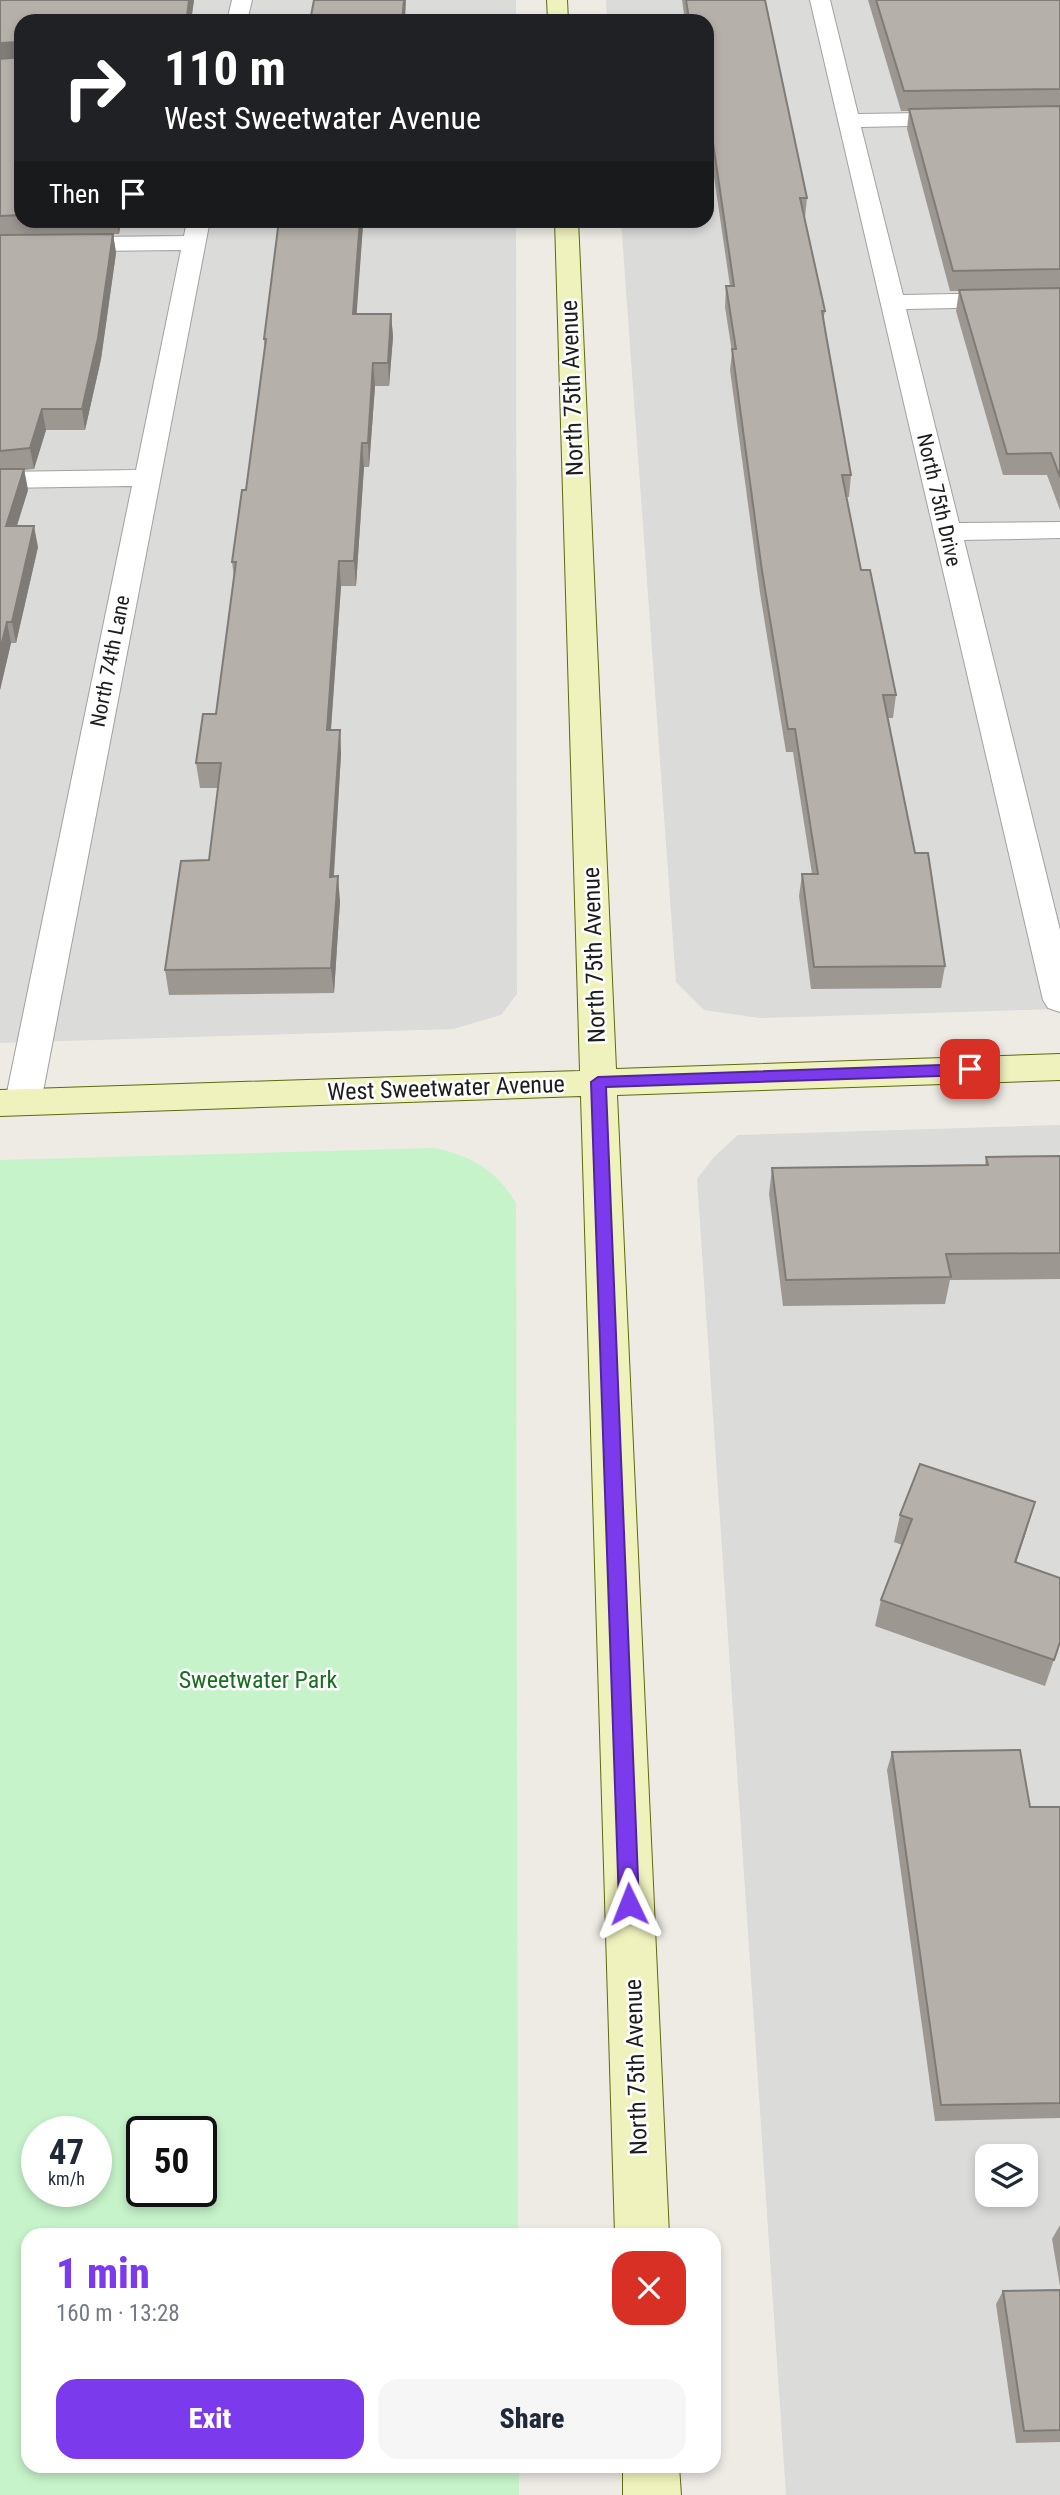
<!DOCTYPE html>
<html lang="en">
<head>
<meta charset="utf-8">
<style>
	:root { --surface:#fff; --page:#f6f6f7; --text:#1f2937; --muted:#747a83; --accent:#7c3aed }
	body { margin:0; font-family:"Roboto Condensed",sans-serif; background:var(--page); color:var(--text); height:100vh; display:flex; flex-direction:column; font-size:26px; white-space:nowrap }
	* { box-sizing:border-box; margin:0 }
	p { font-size:23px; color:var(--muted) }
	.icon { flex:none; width:38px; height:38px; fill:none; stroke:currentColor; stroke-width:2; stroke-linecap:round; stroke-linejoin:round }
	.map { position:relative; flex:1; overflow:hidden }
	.side { position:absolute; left:21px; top:2228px; width:700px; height:245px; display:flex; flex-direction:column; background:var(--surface); border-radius:21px; box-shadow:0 4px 10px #0003 }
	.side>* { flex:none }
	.guide { position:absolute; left:14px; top:14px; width:700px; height:214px; border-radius:21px; box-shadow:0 4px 10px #0003; background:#202124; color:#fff; overflow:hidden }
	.controls { position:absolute; left:975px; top:2144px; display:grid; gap:14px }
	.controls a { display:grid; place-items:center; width:63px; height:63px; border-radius:14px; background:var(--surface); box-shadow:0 4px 10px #0003; font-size:35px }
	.speed { position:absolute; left:21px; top:2116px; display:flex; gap:14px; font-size:35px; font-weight:700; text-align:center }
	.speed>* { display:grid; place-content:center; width:91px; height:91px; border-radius:50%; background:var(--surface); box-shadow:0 4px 10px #0003; line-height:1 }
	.speed small { font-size:18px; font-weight:400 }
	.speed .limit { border:4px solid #111; border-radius:10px; background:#fff; color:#111 }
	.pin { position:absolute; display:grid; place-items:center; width:60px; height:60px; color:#fff; margin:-30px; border-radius:14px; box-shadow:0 4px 10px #0006 }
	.me { position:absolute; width:77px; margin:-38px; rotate:358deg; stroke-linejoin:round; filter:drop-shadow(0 0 5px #0008) }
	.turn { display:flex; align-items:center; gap:24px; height:147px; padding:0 35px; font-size:32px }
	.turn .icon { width:91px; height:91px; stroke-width:2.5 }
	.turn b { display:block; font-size:49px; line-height:60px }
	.then { display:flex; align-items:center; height:66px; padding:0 35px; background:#0003; gap:14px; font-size:26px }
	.round { display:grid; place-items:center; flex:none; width:74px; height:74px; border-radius:21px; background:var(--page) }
	.headline { display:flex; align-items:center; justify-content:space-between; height:119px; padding:0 35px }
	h1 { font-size:42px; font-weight:800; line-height:52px; color:var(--accent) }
	.action { display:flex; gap:14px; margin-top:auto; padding:14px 35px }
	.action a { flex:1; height:80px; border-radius:21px; background:var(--accent); color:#fff; font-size:28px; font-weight:800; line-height:80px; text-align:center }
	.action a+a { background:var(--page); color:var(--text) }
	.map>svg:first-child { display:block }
</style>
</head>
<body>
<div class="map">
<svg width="1060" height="2495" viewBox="0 0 1060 2495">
	<rect width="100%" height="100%" fill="#edebe4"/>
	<path fill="#dbdbda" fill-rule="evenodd" d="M 0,0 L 516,0 L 516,21 L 21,21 L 21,220 L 516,221 L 517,994 L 501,1015 L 453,1029 L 0,1043 Z
		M 606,0 L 1060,0 L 1060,1009 L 759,1018 L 704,1010 L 676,982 L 621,221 L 707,220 L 707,21 L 607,21 Z
		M 1060,1125 L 1060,2495 L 786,2495 L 697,1179 L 714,1157 L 738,1135 ZM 987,2156 L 1026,2156 L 1026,2194 L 987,2194 Z"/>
	<path fill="#c6f3ca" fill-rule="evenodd" d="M 434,1148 C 472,1156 496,1170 516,1203 L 518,2235 L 28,2235 L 28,2466 L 519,2466 L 519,2495 L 0,2495 L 0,1160 ZM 37,2132 L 96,2132 L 96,2191 L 37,2191 ZM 142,2132 L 201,2132 L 201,2191 L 142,2191 Z"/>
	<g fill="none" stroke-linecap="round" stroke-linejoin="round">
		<g stroke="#a1a1a1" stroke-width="2">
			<path id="street" d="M 232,0 L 252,0 L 247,21 L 227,21 Z
				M 810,0 L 830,0 L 858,114 L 1060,111 L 1060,123 L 861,127 L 903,295 L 1060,292 L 1060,306 L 906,309 L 959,523 L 1060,522 L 1060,538 L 964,540 L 1060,930 L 1060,1012 L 1048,1008 L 1043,1000 Z
				M 187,220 L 210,220 L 41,1102 L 36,1111 L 23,1115 L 10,1111 L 5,1102 L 132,486 L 0,488 L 0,472 L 136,470 L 181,250 L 0,252 L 0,238 L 184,236 Z"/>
		</g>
		<g stroke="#5e6910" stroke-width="2">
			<path id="secondary" d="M 547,0 L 567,0 L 568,21 L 548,21 Z
				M 555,220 L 578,220 L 616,1069 L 1060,1054 L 1060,1080 L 617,1095 L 669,2235 L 615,2235 L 581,1096 L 0,1116 L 0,1090 L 580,1071 Z
				M 623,2466 L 679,2466 L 681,2495 L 623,2495 Z"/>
		</g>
		<use href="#street" fill="#fff" fill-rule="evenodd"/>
		<use href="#secondary" fill="#eff2bd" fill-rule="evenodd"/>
	</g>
	<path fill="#9d9792" d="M 0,0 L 194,0 L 191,21 L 21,21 L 21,220 L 121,220 L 119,234 L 113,234 L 116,253 L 101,359 L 85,430 L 46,430 L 34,469 L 24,470 L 28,490 L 17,526 L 38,547 L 16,643 L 11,643 L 0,690 Z
		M 682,0 L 765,0 L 807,198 L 805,218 L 804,218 L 825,311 L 823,321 L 851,475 L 849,497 L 846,497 L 861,570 L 896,695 L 893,718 L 888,718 L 915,853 L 945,966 L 941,988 L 811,989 L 799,896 L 802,874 L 812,874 L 793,752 L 786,752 L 760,593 L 730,370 L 732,352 L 725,307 L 726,286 L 730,286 L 707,129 L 707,21 L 685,21 Z
		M 868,0 L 1060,0 L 1060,510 L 1047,475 L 1003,475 L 956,311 L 959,291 L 950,291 L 907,129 L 909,111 L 901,111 Z
		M 279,220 L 380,220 L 380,225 L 363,225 L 356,314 L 391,314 L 393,337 L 389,386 L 375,386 L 369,467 L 364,467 L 356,586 L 341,586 L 331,730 L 340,730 L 341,754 L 334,876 L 340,901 L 334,993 L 169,995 L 165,970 L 209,860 L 218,788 L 200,788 L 196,763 L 216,714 L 234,577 L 232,562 L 246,490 L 265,350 L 264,339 Z
		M 1060,1156 L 1060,1279 L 950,1280 L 945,1304 L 783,1306 L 769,1194 L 772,1168 L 985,1165 L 986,1157 Z
		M 900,1515 L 1027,1529 L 1016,1563 L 1060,1642 L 1045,1686 L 875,1626 L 881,1600 L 902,1545 L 894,1542 Z
		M 892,1752 L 1030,1807 L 1060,1807 L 1060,2118 L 935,2121 L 887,1770 Z
		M 1060,2225 L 1060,2286 L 1052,2239 Z
		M 1060,2290 L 1060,2442 L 1016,2443 L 996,2304 L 1003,2291 Z"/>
	<path fill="#7f7b77" d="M 189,0 L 194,0 L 191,21 L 187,21 Z
		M 404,0 L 406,0 L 405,21 L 402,21 Z
		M 20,42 L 21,60 L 0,62 L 0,43 Z
		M 117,220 L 121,220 L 119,234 Z
		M 360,220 L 362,220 L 363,225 L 355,337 L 353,314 Z
		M 113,234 L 116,253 L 101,359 L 85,430 L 82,409 Z
		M 391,314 L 393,337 L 389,386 L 388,363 Z
		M 373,363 L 375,386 L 369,467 L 368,443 Z
		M 42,409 L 46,430 L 34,469 L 30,448 Z
		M 362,443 L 364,467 L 356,586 L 354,561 Z
		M 24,469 L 28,490 L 10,547 L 6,526 Z
		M 34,526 L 38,547 L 16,643 L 12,622 Z
		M 339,561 L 341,586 L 329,755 L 327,730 Z
		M 7,622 L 11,643 L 0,690 L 0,650 Z
		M 340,730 L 341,754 L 332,901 L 330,877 Z
		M 338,876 L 340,901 L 334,993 L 331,968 Z
		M 1035,1502 L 1027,1529 L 1007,1589 L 1015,1562 Z"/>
	<path fill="#b6b0aa" stroke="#7f7b77" stroke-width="2" d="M 0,0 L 189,0 L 187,17 L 177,17 L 176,21 L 21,21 L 21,215 L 0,216 L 0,59 L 20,57 L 20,42 L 0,43 Z
		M 314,0 L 404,0 L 402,21 L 310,21 Z
		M 686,0 L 765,0 L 807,198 L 800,198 L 825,311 L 822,311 L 826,335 L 851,475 L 842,475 L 861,570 L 870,570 L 896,695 L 883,695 L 915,853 L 928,853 L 945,966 L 814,967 L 802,874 L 818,874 L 795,729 L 788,729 L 762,571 L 732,349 L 736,349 L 726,286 L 734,286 L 707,102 L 707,21 L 695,21 L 695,19 L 689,19 Z
		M 876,0 L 1060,0 L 1060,89 L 904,91 Z
		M 1060,106 L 1060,269 L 953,271 L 909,109 Z
		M 279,220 L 360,220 L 353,314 L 391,314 L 388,363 L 373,363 L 368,443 L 362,443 L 354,561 L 339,561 L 327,730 L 340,730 L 330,877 L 338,876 L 331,968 L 165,970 L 181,861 L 209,860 L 221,763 L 196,763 L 203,714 L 216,714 L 236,562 L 232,562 L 242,490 L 246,490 L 266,339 L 264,339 Z
		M 113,234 L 98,338 L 82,409 L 42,409 L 30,448 L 0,451 L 0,235 Z
		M 1060,288 L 1060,477 L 1051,453 L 1007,454 L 959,290 Z
		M 0,469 L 24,469 L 6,526 L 34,526 L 12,622 L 7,622 L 0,650 Z
		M 1060,1156 L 1060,1253 L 946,1254 L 951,1277 L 786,1280 L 772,1168 L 988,1165 L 986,1157 Z
		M 920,1464 L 1035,1502 L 1015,1562 L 1060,1578 L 1060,1642 L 1054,1660 L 881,1600 L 912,1519 L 900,1515 Z
		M 1020,1750 L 1030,1807 L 1060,1807 L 1060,2103 L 941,2105 L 892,1752 Z
		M 1060,2290 L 1060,2430 L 1024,2431 L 1003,2291 Z"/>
	<path fill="#7c3aed" stroke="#51269a" stroke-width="2" d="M 970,1064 L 977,1069 L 970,1075 L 606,1087 L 639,1904 L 637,1911 L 629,1914 L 622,1911 L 619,1904 L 591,1082 L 598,1077 Z"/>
	<g text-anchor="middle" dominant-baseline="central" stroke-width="5" stroke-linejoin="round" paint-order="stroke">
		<g font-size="21" fill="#1d1d1d" stroke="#fff">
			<text transform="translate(939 500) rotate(77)">North 75th Drive</text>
			<text transform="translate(110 661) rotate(-79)">North 74th Lane</text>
		</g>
		<g font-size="24" fill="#1d1d1d" stroke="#fff">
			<text transform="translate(572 388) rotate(-92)">North 75th Avenue</text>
			<text transform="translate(594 955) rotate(-92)">North 75th Avenue</text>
			<text transform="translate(446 1088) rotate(-2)">West Sweetwater Avenue</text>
			<text transform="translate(636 2067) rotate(-92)">North 75th Avenue</text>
		</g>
		<g font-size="24" fill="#17701f" stroke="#fff">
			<text x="258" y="1680">Sweetwater Park</text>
		</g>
	</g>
</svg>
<div class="controls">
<a><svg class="icon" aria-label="layers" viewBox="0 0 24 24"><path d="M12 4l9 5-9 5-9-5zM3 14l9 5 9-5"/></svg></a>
</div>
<div class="speed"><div>47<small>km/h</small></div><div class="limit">50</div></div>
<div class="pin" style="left:970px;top:1069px;background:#d93025"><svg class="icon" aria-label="arrive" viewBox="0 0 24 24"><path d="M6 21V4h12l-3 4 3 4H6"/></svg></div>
<svg class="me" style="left:629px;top:1904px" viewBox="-20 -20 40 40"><path d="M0-17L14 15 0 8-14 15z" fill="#7c3aed" stroke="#fff" stroke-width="4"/></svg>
<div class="guide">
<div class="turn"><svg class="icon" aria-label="right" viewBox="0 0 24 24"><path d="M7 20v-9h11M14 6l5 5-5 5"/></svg><div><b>110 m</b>West Sweetwater Avenue</div></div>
<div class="then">Then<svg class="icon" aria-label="arrive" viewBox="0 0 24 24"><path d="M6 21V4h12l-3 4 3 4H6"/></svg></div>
</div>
<section class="side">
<div class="headline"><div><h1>1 min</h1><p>160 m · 13:28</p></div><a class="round" style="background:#d93025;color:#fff"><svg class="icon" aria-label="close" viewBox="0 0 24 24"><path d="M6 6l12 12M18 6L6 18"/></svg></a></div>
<div class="action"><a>Exit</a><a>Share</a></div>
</section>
</div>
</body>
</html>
